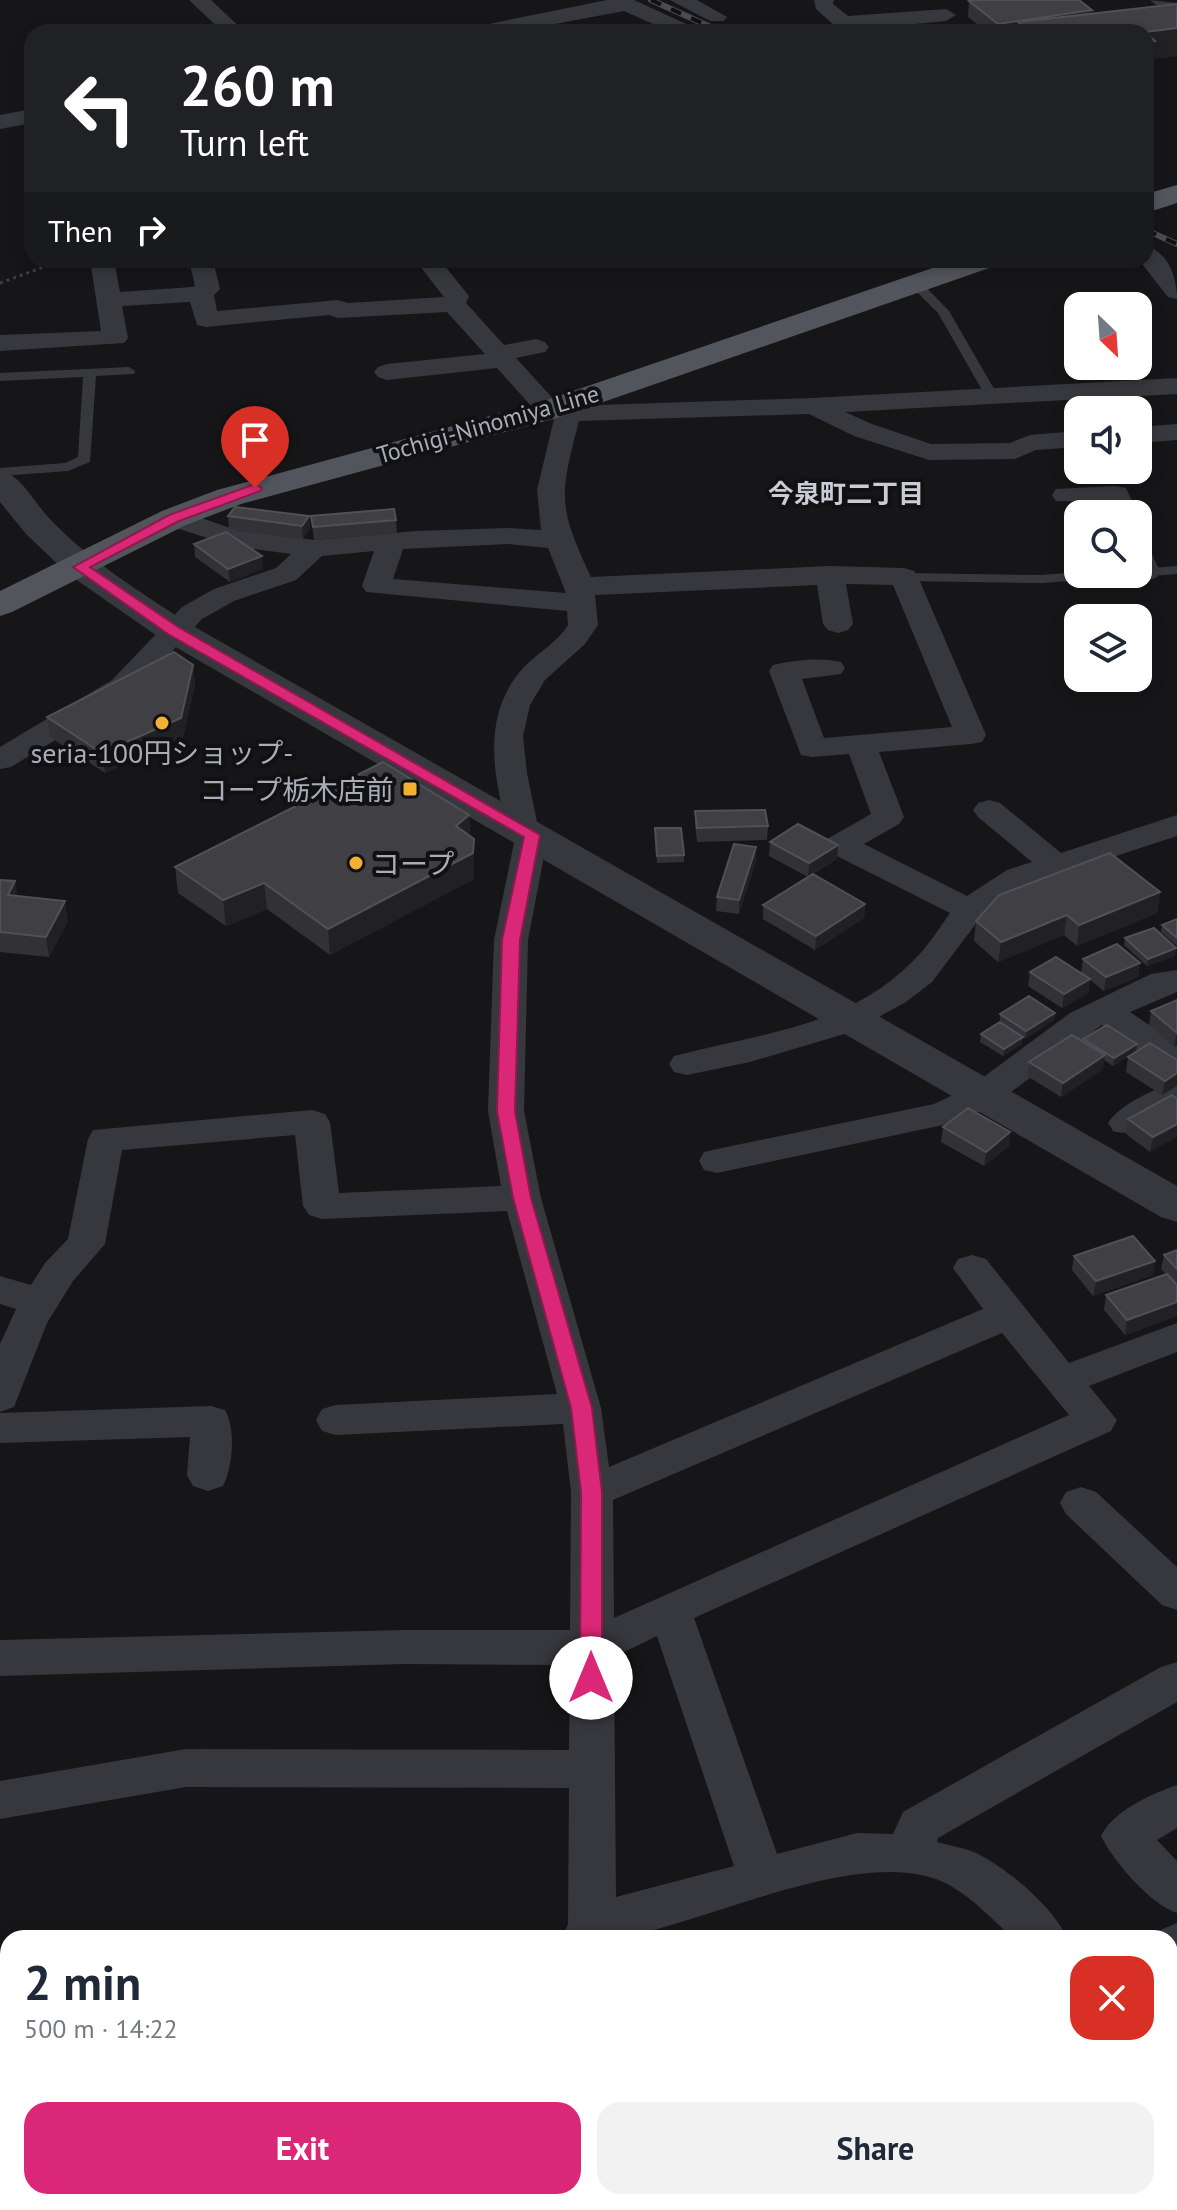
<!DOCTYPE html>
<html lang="en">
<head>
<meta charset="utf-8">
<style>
	:root { --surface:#fff; --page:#f2f2f3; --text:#1f2937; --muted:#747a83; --accent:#db2777 }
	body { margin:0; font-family:"PT Sans","Noto Sans JP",sans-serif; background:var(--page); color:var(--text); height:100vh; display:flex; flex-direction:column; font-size:30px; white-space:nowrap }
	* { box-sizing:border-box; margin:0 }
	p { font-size:26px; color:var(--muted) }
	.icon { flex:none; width:44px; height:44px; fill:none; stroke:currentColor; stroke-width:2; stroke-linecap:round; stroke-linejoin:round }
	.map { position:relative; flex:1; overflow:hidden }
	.panel { position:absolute; left:0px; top:1930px; width:1178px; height:280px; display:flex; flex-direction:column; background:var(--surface); border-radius:24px 24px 0 0; box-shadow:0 4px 12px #0003 }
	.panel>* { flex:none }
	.top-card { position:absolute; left:24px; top:24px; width:1130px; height:244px; border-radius:24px; box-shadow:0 4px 12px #0003; background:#202124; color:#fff; overflow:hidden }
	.needle { width:52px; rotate:155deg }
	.fabs { position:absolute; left:1064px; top:292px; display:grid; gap:16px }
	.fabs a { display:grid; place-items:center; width:88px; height:88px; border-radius:16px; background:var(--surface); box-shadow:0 4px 12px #0003; font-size:40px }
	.pin { position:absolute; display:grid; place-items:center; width:68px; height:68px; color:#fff; margin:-82px -34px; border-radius:50% 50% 50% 0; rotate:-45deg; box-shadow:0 0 8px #0007 }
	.pin .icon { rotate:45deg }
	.me { position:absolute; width:88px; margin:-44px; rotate:0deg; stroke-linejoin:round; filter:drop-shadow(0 0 6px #0008) }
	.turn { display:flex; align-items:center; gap:28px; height:168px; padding:0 24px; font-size:36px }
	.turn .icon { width:104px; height:104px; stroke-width:2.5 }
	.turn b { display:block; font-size:56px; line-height:68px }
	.then { display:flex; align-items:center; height:76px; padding:0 24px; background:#0003; gap:16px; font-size:30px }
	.round { display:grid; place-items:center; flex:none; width:84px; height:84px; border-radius:24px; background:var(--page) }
	.summary { display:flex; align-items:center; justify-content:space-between; height:136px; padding:0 24px }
	h1 { font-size:48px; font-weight:700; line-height:60px }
	.action { display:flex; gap:16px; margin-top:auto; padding:16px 24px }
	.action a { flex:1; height:92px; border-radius:24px; background:var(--accent); color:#fff; font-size:32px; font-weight:700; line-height:92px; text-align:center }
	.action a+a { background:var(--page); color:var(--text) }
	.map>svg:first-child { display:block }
</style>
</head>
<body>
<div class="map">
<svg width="1177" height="2210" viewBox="0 0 1177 2210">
	<rect width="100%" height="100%" fill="#161618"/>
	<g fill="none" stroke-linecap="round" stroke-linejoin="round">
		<path stroke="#3d3f44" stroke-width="3" stroke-dasharray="3 4" stroke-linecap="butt" d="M 0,283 L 63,260"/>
		<path fill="#37383d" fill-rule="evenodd" d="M 912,281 L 920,281 L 949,311 L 997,394 L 996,397 L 986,397 L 938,313 L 912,287 Z
			M 129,367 L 135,371 L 134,374 L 96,376 L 90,462 L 68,471 L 0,476 L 0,468 L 65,463 L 78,457 L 83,377 L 0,381 L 0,373 Z
			M 1177,566 L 1177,574 L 1138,577 L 1132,574 L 1138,574 L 1138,569 Z
			M 1078,572 L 1124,574 L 1117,578 L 1041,583 L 904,581 L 897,577 L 904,573 L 1041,575 Z
			M 563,2202 L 589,2202 L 589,2210 L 563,2210 Z"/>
		<path fill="#37383d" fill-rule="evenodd" d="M 189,0 L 211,0 L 245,32 L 223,32 Z
			M 607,0 L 634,0 L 695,28 L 698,32 L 671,32 L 624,11 L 512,32 L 469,32 L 479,26 Z
			M 670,0 L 697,0 L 727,17 L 724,21 L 710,21 Z
			M 814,0 L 834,0 L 833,4 L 848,16 L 946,9 L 956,15 L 946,21 L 832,32 L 836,27 L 816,9 Z
			M 1150,0 L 1177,3 L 1177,18 L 1170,16 Z
			M 32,109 L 32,123 L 0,129 L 0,115 Z
			M 1146,246 C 1169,252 1177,279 1177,299 L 1168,297 L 1139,260 L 1146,260 Z
			M 90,260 L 114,260 L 120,292 L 192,287 L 195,286 L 189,260 L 213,260 L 220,289 L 214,295 L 217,311 L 338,300 L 348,303 L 444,297 L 415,260 L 440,260 L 469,296 L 466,303 L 504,345 L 536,339 L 545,342 L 549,347 L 545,352 L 516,358 L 558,404 L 568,406 L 812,398 L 1177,378 L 1177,394 L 845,412 L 872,424 L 931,444 L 1010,443 L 1030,435 L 1078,431 L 1078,447 L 1036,450 L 1015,459 L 929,460 L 854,436 L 809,414 L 579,421 C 559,498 558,506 591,577 L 830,566 L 904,568 L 914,571 L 918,577 L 986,735 L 982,742 L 971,744 L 879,752 L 904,817 L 899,824 L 864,844 L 967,896 L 1007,870 L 1032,862 L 978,817 L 973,810 L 978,803 L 989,800 L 1000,803 L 1061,853 L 1177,815 L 1177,836 L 1031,884 L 981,917 L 932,982 L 906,1002 L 851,1032 L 750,1062 L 687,1075 L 674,1072 L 669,1064 L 674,1056 C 758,1034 848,1027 912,962 C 927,948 938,930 950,913 L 829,852 L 824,845 L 829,838 L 871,814 L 849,754 L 812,757 L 801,755 L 769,671 L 773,665 C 794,660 820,657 841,662 L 845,668 L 841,674 L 802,679 L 824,738 L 952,727 L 893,585 L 846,584 L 853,624 L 848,630 L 838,633 L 828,630 L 823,624 L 817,585 L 595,595 L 598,625 L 585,644 L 545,680 L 530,705 L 523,736 L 527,773 L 538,827 L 548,835 L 528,940 L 524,1111 L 541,1198 L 601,1408 L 609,1467 L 983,1309 L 953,1268 L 958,1259 L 972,1255 L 986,1259 L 1069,1363 L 1177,1323 L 1177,1352 L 1089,1386 L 1117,1420 L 1111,1431 L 694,1618 L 777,1854 L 857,1833 L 893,1834 L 903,1812 L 1161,1667 L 1177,1662 L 1177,1702 L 938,1838 L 937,1842 C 951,1846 967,1848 980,1855 C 1011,1872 1052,1906 1067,1938 L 1012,1938 C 993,1919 974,1900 951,1886 C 869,1839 706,1925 617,1938 C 600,1940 580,1938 562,1938 L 568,1924 L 569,1788 L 186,1787 L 0,1819 L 0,1781 L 186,1749 L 569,1750 L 570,1665 L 404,1664 L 0,1676 L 0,1640 L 404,1630 L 570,1630 L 571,1492 L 563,1424 L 336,1435 L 322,1431 L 316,1420 L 322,1409 L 336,1405 L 557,1394 L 507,1211 L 322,1219 L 309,1215 L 303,1206 L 295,1135 L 122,1150 L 105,1244 L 73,1281 L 47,1323 L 14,1407 L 0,1412 L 0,1344 L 16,1309 L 0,1304 L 0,1276 L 31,1285 L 45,1263 L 68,1239 L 88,1139 L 93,1130 L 312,1110 L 325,1114 L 330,1122 L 339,1193 L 501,1186 L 488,1111 L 494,940 L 515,838 C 502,830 502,807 499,792 C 490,748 491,704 523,668 C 537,653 557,643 568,625 L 567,611 L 366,592 L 362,586 L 374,551 L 322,556 L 296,580 L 234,601 L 202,619 L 134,692 L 11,767 L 0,769 L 0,747 L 112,680 L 182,607 L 214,589 L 276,568 L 291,554 L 232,546 L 164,524 L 160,518 L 164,512 L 174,510 L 184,512 L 236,530 L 314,540 L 416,531 L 508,528 L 541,530 L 537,490 L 554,419 L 540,416 L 497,368 L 387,380 L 378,377 L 374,372 L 378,367 L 387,364 L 485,354 L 447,312 L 338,318 L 329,315 L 206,327 L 197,325 L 190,302 L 122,306 L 128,338 L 124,343 L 0,351 L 0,335 L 101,331 ZM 508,544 L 548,548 L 566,593 L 393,579 L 403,549 ZM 1002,1333 L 1069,1415 L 614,1618 L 613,1500 ZM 657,1636 L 734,1866 L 616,1897 L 614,1657 Z
			M 1177,424 L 1177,440 L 1138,443 L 1138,427 Z
			M 1116,486 L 1126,488 L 1138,514 L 1110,514 L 1106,502 L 1056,501 L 1052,495 L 1056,489 Z
			M 1138,543 L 1148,545 L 1160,572 L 1156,578 L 1146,581 L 1133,574 L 1138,574 Z
			M 1177,970 L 1177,992 L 1130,1012 L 1177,1044 L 1177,1072 L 1164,1069 L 1102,1025 L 996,1103 L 957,1122 L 717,1173 L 704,1170 L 699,1161 L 704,1152 L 717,1149 L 934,1104 L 970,1087 L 1070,1013 L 1151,974 Z
			M 1177,1082 L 1177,1110 C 1156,1121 1137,1138 1113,1131 L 1108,1123 C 1120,1104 1156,1088 1177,1082 Z
			M 211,1406 L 225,1410 C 236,1429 233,1467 223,1486 L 208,1491 L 193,1486 L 187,1475 L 190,1437 L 0,1443 L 0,1413 Z
			M 1081,1487 L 1096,1492 L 1177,1567 L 1177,1610 L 1162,1605 L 1066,1514 L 1060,1503 L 1066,1492 Z
			M 1177,1785 L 1177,1828 L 1157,1840 L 1177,1861 L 1177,1913 C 1150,1904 1114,1862 1101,1836 C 1113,1811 1151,1794 1177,1785 Z
			M 1177,1923 L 1177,1966 L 1170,1969 L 1170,1938 L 1151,1938 L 1153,1933 Z
			M 0,1959 L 8,1962 L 8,2007 L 0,2005 Z
			M 1170,2035 L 1177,2037 L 1177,2083 L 1170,2081 Z
			M 190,2202 L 246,2202 L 250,2210 L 194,2210 Z
			M 879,2202 L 932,2202 L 936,2210 L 883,2210 Z"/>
		<path fill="#37383d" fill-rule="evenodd" d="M 0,470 C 23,476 35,505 52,521 C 91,562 139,591 186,622 L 1177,1186 L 1177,1222 L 1161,1217 L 160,638 L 68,574 L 26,534 L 0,502 Z"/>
		<path fill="#53555c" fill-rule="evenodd" d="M 1177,185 L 1177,203 L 1146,213 L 1146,194 Z
			M 956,260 L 1000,260 L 995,266 L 560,417 L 241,504 L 186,525 L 12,612 L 0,616 L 0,591 L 162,511 L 217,490 L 538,403 Z"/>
		<g stroke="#4a4c52" stroke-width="6">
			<path id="rail" d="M 651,0 L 722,32
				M 1146,230 L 1177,244"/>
		</g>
		<use href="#rail" stroke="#111113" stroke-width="4" stroke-dasharray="11" stroke-linecap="butt"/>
	</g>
	<path fill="#323236" d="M 969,1 L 1092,10 L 1092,14 L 1177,4 L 1177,56 L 1152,59 L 1151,69 L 1146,70 L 1146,32 L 987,32 L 968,17 Z
		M 228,516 L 309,516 L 310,529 L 303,539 L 229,529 Z
		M 311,516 L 396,520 L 397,533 L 314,540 Z
		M 194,544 L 263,569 L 230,582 L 195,557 Z
		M 193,665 L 195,685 L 183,737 L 105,773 L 50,737 L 47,717 Z
		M 695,811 L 768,826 L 767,840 L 697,842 L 695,825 Z
		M 469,815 L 470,836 L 474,839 L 474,879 L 330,955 L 267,909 L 226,926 L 178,893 L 175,867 Z
		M 655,828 L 684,855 L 684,862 L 657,863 Z
		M 770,842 L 838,845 L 837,859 L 813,874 L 865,904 L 864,918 L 815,950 L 763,919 L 763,905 L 808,877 L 769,856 Z
		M 756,861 L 739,914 L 716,911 L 717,897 Z
		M 0,880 L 15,881 L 17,896 L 68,921 L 49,957 L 0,952 Z
		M 1160,892 L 1157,913 L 1077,946 L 1064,935 L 998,962 L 974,941 L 976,921 Z
		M 1177,919 L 1177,946 L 1161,932 L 1162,925 Z
		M 1125,938 L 1175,956 L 1147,966 L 1124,945 Z
		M 1083,959 L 1140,963 L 1138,977 L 1104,991 L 1090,980 L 1088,993 L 1062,1008 L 1028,986 L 1030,972 L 1081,973 Z
		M 1177,1000 L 1177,1046 L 1174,1047 L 1149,1025 L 1151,1011 Z
		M 1055,1013 L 1054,1020 L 1026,1038 L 1000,1021 L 1000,1014 Z
		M 981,1034 L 1022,1044 L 1003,1056 L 980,1042 Z
		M 1083,1039 L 1136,1051 L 1113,1066 L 1104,1060 L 1103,1069 L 1061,1097 L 1027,1076 L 1029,1062 L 1083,1042 Z
		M 1128,1057 L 1177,1060 L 1162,1095 L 1126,1072 Z
		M 1172,1095 L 1150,1152 L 1126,1134 L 1128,1119 Z
		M 943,1127 L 1010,1132 L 1009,1146 L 984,1166 L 941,1142 Z
		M 1177,1250 L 1177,1316 L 1125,1335 L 1104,1310 L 1106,1295 L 1166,1274 L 1161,1269 L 1164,1255 Z
		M 1074,1256 L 1155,1261 L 1153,1275 L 1093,1296 L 1072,1270 Z"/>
	<path fill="#212124" d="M 1092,10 L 1090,26 L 1018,22 L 1018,32 L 997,32 L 998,24 Z
		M 1177,28 L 1177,56 L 1152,59 L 1151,69 L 1146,70 L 1146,32 Z
		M 309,516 L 310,529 L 303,539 L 302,526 Z
		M 262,556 L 263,569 L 230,582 L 228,569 Z
		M 193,665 L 195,685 L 183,737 L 105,773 L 102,753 Z
		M 469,815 L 470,841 L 456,826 Z
		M 474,839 L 474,879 L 330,955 L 328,929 Z
		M 838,845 L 837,859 L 808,877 L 809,863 Z
		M 756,847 L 756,861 L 739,914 L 739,900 Z
		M 15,881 L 18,902 L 8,895 Z
		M 264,883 L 267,909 L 226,926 L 223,900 Z
		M 1160,892 L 1157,913 L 1077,946 L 1079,925 Z
		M 65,901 L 68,921 L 49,957 L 46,937 Z
		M 865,904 L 864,918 L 815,950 L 816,936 Z
		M 1067,915 L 1064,935 L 998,962 L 1001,942 Z
		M 1176,948 L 1175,956 L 1147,966 L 1148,959 Z
		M 1140,963 L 1138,977 L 1104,991 L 1106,977 Z
		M 1090,979 L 1088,993 L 1062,1008 L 1064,994 Z
		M 1055,1013 L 1054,1020 L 1026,1038 L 1026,1031 Z
		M 1177,1033 L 1177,1046 L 1174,1047 Z
		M 1023,1037 L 1022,1044 L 1003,1056 L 1004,1049 Z
		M 1137,1044 L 1136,1051 L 1113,1066 L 1114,1058 Z
		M 1105,1055 L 1103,1069 L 1061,1097 L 1063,1083 Z
		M 1177,1073 L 1177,1086 L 1162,1095 L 1165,1081 Z
		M 1177,1124 L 1177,1137 L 1150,1152 L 1153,1137 Z
		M 1010,1132 L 1009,1146 L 984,1166 L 986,1152 Z
		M 1155,1261 L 1153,1275 L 1093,1296 L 1096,1281 Z
		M 1177,1302 L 1177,1316 L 1125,1335 L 1127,1320 Z"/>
	<path fill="#3f3f44" stroke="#4f5156" stroke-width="2" d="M 975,0 L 1079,0 L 1092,10 L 998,24 L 969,1 Z
		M 1177,4 L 1177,28 L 1145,32 L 1029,32 L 1018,22 Z
		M 1146,33 L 1155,41 L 1146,42 Z
		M 235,507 L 309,516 L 302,526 L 228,516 Z
		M 394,509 L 396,520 L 313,527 L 311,516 Z
		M 226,532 L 262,556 L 228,569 L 194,544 Z
		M 174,652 L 193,665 L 181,718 L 102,753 L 47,717 Z
		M 383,762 L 469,815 L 456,826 L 474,839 L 473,853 L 328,929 L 264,883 L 223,900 L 175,867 Z
		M 765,810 L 768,826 L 697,828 L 695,811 Z
		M 798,824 L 838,845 L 809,863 L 770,842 Z
		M 655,828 L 681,828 L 684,855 L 657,856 Z
		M 734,844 L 756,847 L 739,900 L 717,897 Z
		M 1110,853 L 1160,892 L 1079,925 L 1067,915 L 1001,942 L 976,921 L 999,895 Z
		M 813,874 L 865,904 L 816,936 L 763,905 Z
		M 0,880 L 15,881 L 8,895 L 65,901 L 46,937 L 0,932 Z
		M 1177,919 L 1177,938 L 1162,925 Z
		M 1154,928 L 1176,948 L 1148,959 L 1125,938 Z
		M 1117,944 L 1140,963 L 1106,977 L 1083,959 Z
		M 1056,957 L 1090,979 L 1064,994 L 1030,972 Z
		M 1029,996 L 1055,1013 L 1026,1031 L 1000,1014 Z
		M 1177,1000 L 1177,1033 L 1151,1011 Z
		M 1000,1022 L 1023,1037 L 1004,1049 L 981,1034 Z
		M 1107,1025 L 1137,1044 L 1114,1058 L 1083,1039 Z
		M 1072,1035 L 1105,1055 L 1063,1083 L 1029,1062 Z
		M 1150,1043 L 1177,1060 L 1177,1073 L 1165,1081 L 1128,1057 Z
		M 1172,1095 L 1177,1099 L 1177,1124 L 1153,1137 L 1128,1119 Z
		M 968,1108 L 1010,1132 L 986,1152 L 943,1127 Z
		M 1133,1236 L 1155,1261 L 1096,1281 L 1074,1256 Z
		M 1177,1250 L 1177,1269 L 1164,1255 Z
		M 1167,1274 L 1177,1285 L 1177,1302 L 1127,1320 L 1106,1295 Z"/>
	<path fill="#db2777" stroke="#8e194d" stroke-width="2" d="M 255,484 L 262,488 L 260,491 L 179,521 L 90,567 L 178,627 L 540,835 L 520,940 L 515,1111 L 531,1198 L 592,1408 L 602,1492 L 602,1678 L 599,1685 L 591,1687 L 583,1685 L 580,1678 L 581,1492 L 571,1408 L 513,1198 L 497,1111 L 502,940 L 524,837 L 168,634 L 73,567 L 169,515 Z"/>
	<g fill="#f2b134" stroke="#111113" stroke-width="3">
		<circle cx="162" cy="723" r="8"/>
		<rect x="402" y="781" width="16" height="16" rx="4"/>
		<circle cx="356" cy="863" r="8"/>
	</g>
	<g text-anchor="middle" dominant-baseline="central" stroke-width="8" stroke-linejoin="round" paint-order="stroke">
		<g font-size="24" fill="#a8adb8" stroke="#111113">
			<text transform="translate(488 424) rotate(-16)">Tochigi-Ninomiya Line</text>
		</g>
		<g font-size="26" font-weight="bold" fill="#c9ccd4" stroke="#111113">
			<text x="846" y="493">今泉町二丁目</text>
		</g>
		<g font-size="28" fill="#a8adb8" stroke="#111113">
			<text x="162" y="752">seria-100円ショップ-</text>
			<text x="394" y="789" text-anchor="end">コープ栃木店前</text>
			<text x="372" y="863" text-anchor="start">コープ</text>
		</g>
	</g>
</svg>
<div class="fabs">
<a><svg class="needle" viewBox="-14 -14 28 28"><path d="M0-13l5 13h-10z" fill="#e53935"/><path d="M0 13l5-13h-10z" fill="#747a83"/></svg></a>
<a><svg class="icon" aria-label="sound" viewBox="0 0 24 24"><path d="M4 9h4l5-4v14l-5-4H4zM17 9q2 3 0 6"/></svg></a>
<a><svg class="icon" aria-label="search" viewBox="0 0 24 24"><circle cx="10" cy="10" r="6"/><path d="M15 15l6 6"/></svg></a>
<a><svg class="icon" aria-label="layers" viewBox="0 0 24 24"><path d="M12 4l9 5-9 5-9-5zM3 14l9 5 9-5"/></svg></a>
</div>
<div class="pin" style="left:255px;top:488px;background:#d93025"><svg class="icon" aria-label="arrive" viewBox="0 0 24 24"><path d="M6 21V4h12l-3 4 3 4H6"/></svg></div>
<svg class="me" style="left:591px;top:1678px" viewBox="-20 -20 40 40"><circle r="19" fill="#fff"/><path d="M0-13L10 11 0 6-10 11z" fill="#db2777"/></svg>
<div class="top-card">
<div class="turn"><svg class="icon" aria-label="left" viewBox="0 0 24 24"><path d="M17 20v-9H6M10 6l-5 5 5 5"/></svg><div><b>260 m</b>Turn left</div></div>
<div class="then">Then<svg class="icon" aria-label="right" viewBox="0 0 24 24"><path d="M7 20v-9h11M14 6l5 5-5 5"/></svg></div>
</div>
<section class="panel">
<div class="summary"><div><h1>2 min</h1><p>500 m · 14:22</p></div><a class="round" style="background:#d93025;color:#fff"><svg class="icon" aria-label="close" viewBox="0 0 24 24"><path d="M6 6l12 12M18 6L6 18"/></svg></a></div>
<div class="action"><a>Exit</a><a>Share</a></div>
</section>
</div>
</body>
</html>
